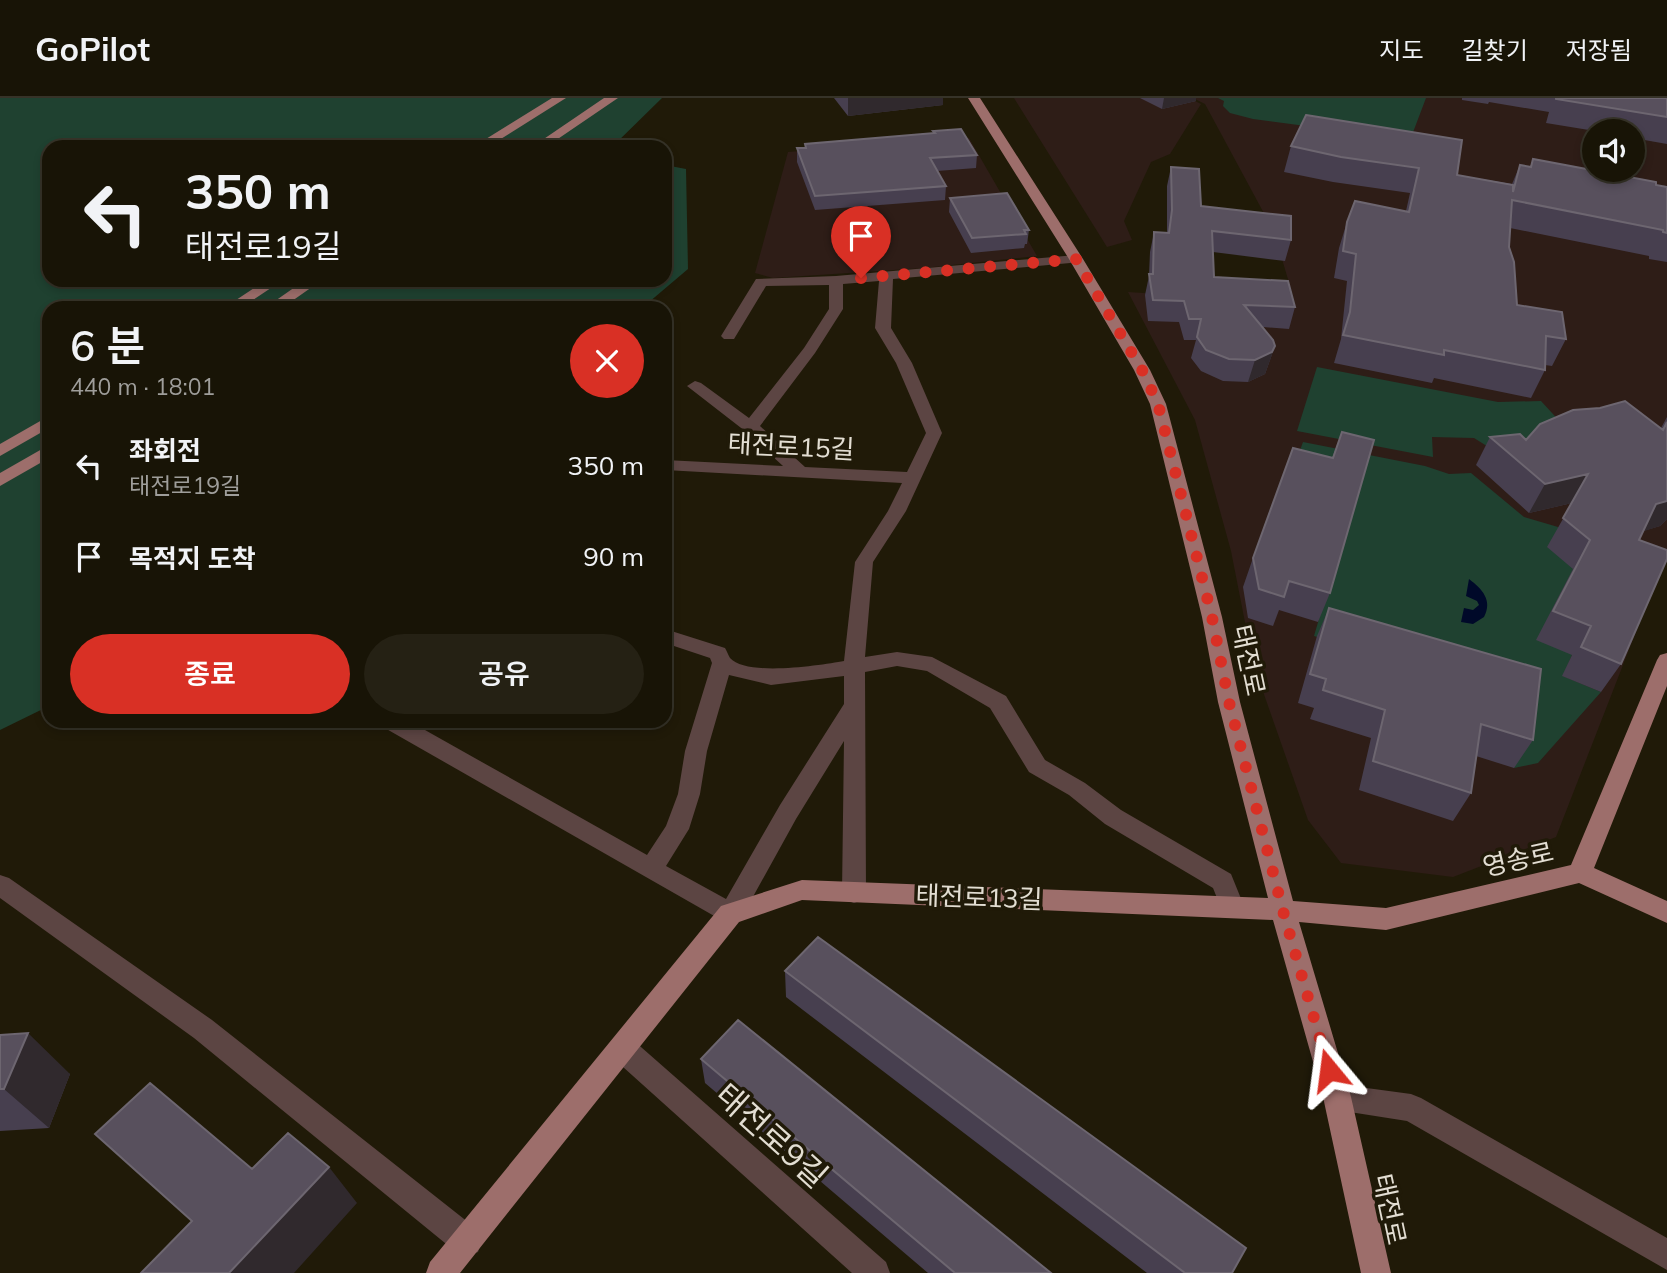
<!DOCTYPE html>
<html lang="ko">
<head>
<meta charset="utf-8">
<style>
	:root { --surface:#181406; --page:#252114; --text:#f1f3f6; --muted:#9f9e9b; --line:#363328; --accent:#d93025 }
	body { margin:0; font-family:Mulish,"Noto Sans KR",sans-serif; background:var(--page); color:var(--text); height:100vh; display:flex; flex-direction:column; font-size:26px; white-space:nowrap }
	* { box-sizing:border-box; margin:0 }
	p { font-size:23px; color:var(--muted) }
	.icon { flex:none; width:38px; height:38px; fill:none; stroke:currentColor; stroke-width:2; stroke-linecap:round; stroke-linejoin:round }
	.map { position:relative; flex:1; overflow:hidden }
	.drawer { position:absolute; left:42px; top:203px; width:630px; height:427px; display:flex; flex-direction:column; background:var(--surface); border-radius:21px; box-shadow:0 4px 10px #0003,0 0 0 2px var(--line) }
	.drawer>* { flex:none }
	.banner { position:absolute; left:42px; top:42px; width:630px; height:147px; border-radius:21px; box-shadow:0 4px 10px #0003,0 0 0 2px var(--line); background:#181406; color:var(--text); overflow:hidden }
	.fabs { position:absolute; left:1582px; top:21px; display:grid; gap:14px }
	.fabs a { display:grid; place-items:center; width:63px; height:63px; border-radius:50%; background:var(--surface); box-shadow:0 4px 10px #0003,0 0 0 2px var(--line); font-size:35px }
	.pin { position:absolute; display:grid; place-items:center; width:60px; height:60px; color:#fff; margin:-72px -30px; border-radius:50% 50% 50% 0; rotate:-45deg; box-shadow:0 0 7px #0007 }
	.pin .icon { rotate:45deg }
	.me { position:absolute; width:77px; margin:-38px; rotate:344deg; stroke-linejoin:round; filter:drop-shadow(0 0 5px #0008) }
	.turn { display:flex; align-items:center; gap:24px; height:147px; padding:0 28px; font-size:32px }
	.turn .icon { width:91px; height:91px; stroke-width:2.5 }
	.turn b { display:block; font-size:49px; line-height:60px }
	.round { display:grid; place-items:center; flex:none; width:74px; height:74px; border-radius:37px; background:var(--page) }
	.head { display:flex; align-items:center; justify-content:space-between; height:119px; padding:0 28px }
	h1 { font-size:42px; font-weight:600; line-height:52px }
	.primary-button { display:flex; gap:14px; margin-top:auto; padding:14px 28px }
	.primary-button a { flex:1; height:80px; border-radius:42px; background:var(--accent); color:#fff; font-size:28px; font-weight:600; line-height:80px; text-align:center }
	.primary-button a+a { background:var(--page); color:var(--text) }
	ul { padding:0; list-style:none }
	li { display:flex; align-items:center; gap:21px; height:91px; padding:0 28px }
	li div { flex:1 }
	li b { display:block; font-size:26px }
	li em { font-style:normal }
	header { display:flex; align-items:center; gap:42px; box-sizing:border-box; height:98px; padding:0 35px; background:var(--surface); border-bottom:2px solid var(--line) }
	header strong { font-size:33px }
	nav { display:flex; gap:38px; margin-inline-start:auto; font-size:24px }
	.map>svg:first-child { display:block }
</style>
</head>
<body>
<header>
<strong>GoPilot</strong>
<nav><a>지도</a><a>길찾기</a><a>저장됨</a></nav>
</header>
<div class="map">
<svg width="1667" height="1175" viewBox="0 0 1667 1175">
	<rect width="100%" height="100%" fill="#201a08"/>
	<path fill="#2e1d17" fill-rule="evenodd" d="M 1014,0 L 1189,0 L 1201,6 L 1170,56 L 1151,64 L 1124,123 L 1132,142 L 1107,149 Z
		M 1193,0 L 1607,0 L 1667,10 L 1667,454 L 1556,739 L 1453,779 L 1341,765 L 1308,722 L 1253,565 L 1231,453 L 1195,322 L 1128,194 L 1295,205 L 1274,134 L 1205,6 ZM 1594,33 L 1633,33 L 1633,72 L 1594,72 Z
		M 969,40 L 1037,158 L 924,170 L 773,180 L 755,175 L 788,54 Z"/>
	<path fill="#1f4130" d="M 0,0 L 662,0 L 612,49 L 49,49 L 49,182 L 665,182 L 665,67 L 686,71 L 688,171 L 642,210 L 49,210 L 49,608 L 0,632 Z
		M 1218,0 L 1426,0 L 1412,37 L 1396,40 L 1253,21 L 1230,15 L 1223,8 L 1224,3 Z
		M 1317,269 L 1498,304 L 1541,303 L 1564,328 L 1498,355 L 1474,340 L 1432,339 L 1433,359 L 1297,333 Z
		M 1303,344 L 1425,368 L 1449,376 L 1471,375 L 1524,419 L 1558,429 L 1573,471 L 1572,557 L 1563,578 L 1601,594 L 1538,665 L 1514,670 L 1522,600 L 1314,538 L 1363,371 L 1299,355 Z"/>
	<path fill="#000929" d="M 1469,481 C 1482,491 1493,502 1484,519 L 1473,526 L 1461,524 L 1464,510 L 1473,512 L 1479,507 L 1477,503 L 1466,498 Z"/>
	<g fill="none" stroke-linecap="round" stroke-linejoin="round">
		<path fill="#5c4543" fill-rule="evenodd" d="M 1076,157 L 1081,158 L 1081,164 L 893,181 L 891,230 L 912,265 L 942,335 L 906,413 L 873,464 L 865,559 L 897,554 L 932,559 L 1006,598 L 1045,662 L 1085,685 L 1121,712 L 1231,776 L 1244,808 L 1241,815 L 1232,819 L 1223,815 L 1213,790 L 1105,726 L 1069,697 L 1029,674 L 990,610 L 927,573 L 897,568 L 865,574 L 866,795 L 863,802 L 854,805 L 845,802 L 842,795 L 844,643 L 796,721 L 739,824 L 730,827 L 383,629 L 380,623 L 409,623 L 647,757 L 666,728 L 678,696 L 685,653 L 712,565 L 710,560 L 665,545 L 665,531 L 725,550 C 727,553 728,557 730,560 C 747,579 821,567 844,563 L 855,464 L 888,413 L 902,385 L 665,372 L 665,362 L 783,368 L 745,333 L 687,288 L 695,283 L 701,285 L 749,320 L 804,250 L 829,211 L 829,187 L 766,188 L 734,241 L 724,241 L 721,238 L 756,181 L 836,178 ZM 879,183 L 875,230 L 896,265 L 926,335 L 907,374 L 805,369 L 760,328 L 815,255 L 843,211 L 843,186 ZM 729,577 L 771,587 L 844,578 L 844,606 L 780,707 L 726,801 L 666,768 L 689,731 L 700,696 L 707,653 Z
			M 0,777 L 9,780 L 212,922 L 478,1132 L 482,1143 L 478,1154 L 467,1158 L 456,1154 L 194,940 L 0,800 Z
			M 623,938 L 633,942 L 886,1164 L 890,1175 L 852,1175 L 613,960 L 610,951 L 613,942 Z
			M 1337,986 L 1411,996 L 1421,1000 L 1667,1140 L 1667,1172 L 1407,1023 L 1337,1012 L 1327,1008 L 1323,999 L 1327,990 Z"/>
		<path fill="#9d6e6b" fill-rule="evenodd" d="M 552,0 L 566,0 L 488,49 L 473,49 Z
			M 604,0 L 618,0 L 546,49 L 532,49 Z
			M 968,0 L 980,0 L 1083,161 L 1150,272 L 1166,306 L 1222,519 L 1240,604 L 1293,803 L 1386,810 L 1571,767 L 1657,562 L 1660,557 L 1667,555 L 1667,588 L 1594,770 L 1667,803 L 1667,825 L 1579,785 L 1386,832 L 1299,824 L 1351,999 L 1391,1175 L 1361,1175 L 1323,999 L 1273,822 L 802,802 L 739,824 L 460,1175 L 426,1175 L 430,1164 L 721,808 L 802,782 L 1268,800 L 1218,604 L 1202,519 L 1150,306 L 1134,272 L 1069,161 Z
			M 266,182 L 283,182 L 241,210 L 224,210 Z
			M 305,182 L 322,182 L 282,210 L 265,210 Z
			M 49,318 L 49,330 L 0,358 L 0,346 Z
			M 49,347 L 49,360 L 0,388 L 0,375 Z"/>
	</g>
	<path fill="#473f4f" d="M 834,0 L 943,0 L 943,7 L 848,18 Z
		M 1140,0 L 1196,0 L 1196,3 L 1162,11 Z
		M 1462,0 L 1667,0 L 1667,46 L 1633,40 L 1633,33 L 1595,33 L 1546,25 L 1549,14 L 1489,4 L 1488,6 L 1462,2 Z
		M 1306,17 L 1457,77 L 1512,86 L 1520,67 L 1530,69 L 1533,61 L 1656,87 L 1667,89 L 1667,164 L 1649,161 L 1649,158 L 1510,130 L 1509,149 L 1517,207 L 1566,241 L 1552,268 L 1545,267 L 1545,272 L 1531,300 L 1434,280 L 1432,285 L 1334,265 L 1341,241 L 1347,183 L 1334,180 L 1339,150 L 1347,124 L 1406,113 L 1410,95 L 1333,84 L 1284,74 L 1291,48 Z
		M 933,33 L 977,57 L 976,70 L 937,73 L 946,88 L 945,102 L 815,112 L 797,64 L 797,50 L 805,50 L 805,46 L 933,36 Z
		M 1171,69 L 1201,108 L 1291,142 L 1285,163 L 1213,154 L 1214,179 L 1295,209 L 1289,231 L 1263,229 L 1275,248 L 1265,276 L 1248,284 L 1223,283 L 1201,273 L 1191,260 L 1196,242 L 1184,242 L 1179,224 L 1148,223 L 1145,197 L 1149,178 L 1150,154 L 1154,134 L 1167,135 L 1167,88 Z
		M 950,100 L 1029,132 L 1027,146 L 1025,146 L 1024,150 L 971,155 L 949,114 Z
		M 1667,319 L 1667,421 L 1660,428 L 1643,433 L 1639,442 L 1621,566 L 1601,594 L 1562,578 L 1572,557 L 1536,542 L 1573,471 L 1547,449 L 1572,405 L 1529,415 L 1476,367 L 1490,339 L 1526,342 L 1661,330 Z
		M 1342,334 L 1330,495 L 1318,524 L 1279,512 L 1273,528 L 1248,520 L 1243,489 L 1253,460 L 1332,360 Z
		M 1329,510 L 1533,642 L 1514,670 L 1476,658 L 1471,695 L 1453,723 L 1359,692 L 1371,640 L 1310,621 L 1314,610 L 1298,605 L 1317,538 Z
		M 785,873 L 1232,1175 L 1147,1175 L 786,899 Z
		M 0,937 L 70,976 L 49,1030 L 0,1033 Z
		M 701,961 L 1051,1175 L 928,1175 L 705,985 Z"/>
	<path fill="#30292d" d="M 848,0 L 943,0 L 943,7 L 848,18 Z
		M 1164,0 L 1196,0 L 1196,3 L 1162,11 Z
		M 1275,248 L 1265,276 L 1248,284 L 1255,262 Z
		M 1588,376 L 1572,405 L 1529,415 L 1545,386 Z
		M 1667,403 L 1667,421 L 1660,428 L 1638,435 L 1656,406 Z
		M 28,935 L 70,976 L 49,1030 L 4,991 Z
		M 329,1069 L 357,1105 L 294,1175 L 229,1175 Z"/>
	<path fill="#58505d" stroke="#6d6670" stroke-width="2" d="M 1556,0 L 1667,0 L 1667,19 L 1556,1 Z
		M 1306,17 L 1462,42 L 1457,77 L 1513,87 L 1513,94 L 1520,67 L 1531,69 L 1533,61 L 1656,84 L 1656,87 L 1667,89 L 1667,135 L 1663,134 L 1663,132 L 1512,102 L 1509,149 L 1514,164 L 1517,207 L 1562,214 L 1566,241 L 1546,238 L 1545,272 L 1444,252 L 1444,257 L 1343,237 L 1350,214 L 1356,156 L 1343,153 L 1347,124 L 1355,103 L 1409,114 L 1419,70 L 1341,59 L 1291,48 Z
		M 961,31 L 977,57 L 930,60 L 946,88 L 815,98 L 797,50 L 806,50 L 805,46 L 935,35 L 933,33 Z
		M 1171,69 L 1199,71 L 1201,108 L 1291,118 L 1291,142 L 1212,133 L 1214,179 L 1288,183 L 1295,209 L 1244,207 L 1273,242 L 1275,248 L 1272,254 L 1255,262 L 1229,261 L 1206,252 L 1197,239 L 1201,221 L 1189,221 L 1184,203 L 1153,202 L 1149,176 L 1153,176 L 1154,134 L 1169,135 L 1172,112 Z
		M 1007,95 L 1029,132 L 1024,132 L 1026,136 L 972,140 L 950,100 Z
		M 1625,303 L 1663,332 L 1667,324 L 1667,403 L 1656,406 L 1639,442 L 1667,452 L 1667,461 L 1621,566 L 1581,549 L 1591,528 L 1553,513 L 1590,442 L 1563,420 L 1588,376 L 1545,386 L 1490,339 L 1520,336 L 1526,342 L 1540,326 L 1573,312 L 1600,310 Z
		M 1342,334 L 1374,342 L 1330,495 L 1289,483 L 1284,499 L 1259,491 L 1253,460 L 1293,350 L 1333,360 Z
		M 1329,510 L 1541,571 L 1533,642 L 1481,626 L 1471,695 L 1373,663 L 1385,612 L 1323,592 L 1326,581 L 1310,576 Z
		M 818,839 L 1246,1150 L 1232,1175 L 1185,1175 L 785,873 Z
		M 738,922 L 1051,1175 L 955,1175 L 701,961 Z
		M 28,935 L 4,991 L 0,991 L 0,937 Z
		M 150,985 L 252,1071 L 288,1035 L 329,1069 L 229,1175 L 141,1175 L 192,1123 L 95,1036 Z"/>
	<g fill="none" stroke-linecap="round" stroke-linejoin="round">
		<path stroke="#d93025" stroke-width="12" stroke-dasharray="0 21.6" d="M 861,180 L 1076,161 L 1142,272 L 1158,306 L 1212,519 L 1229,604 L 1283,813 L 1329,972"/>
	</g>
	<g text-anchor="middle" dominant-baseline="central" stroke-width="7" stroke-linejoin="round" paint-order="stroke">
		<g font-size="26" fill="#e3ded3" stroke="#201a08">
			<text transform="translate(791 348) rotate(3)">태전로15길</text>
			<text transform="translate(1249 562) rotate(78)">태전로</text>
			<text transform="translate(1518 761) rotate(-13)">영송로</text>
			<text transform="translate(979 799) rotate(2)">태전로13길</text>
			<text transform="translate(1390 1111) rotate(78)">태전로</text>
		</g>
		<g font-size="32" fill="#e3ded3" stroke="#201a08">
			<text transform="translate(772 1037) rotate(42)">태전로9길</text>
		</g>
	</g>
</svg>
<div class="fabs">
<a><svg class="icon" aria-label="sound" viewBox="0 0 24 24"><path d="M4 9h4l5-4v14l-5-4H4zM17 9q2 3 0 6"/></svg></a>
</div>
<div class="pin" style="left:861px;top:180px;background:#d93025"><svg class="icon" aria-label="arrive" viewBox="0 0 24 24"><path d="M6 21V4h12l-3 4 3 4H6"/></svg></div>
<svg class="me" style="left:1329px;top:972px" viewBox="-20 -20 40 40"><path d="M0-17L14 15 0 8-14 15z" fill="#d93025" stroke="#fff" stroke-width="4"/></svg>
<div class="banner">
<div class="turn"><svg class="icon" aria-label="left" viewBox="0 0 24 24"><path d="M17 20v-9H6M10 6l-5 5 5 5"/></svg><div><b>350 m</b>태전로19길</div></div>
</div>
<section class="drawer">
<div class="head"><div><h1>6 분</h1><p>440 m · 18:01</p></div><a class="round" style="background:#d93025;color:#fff"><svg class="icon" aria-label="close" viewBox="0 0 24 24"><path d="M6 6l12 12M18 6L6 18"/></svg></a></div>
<ul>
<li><svg class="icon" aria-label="left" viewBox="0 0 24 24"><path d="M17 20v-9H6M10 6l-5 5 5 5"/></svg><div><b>좌회전</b><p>태전로19길</p></div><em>350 m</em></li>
<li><svg class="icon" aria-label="arrive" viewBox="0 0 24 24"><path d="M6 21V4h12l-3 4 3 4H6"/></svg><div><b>목적지 도착</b></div><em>90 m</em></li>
</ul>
<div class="primary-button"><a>종료</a><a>공유</a></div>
</section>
</div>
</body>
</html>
